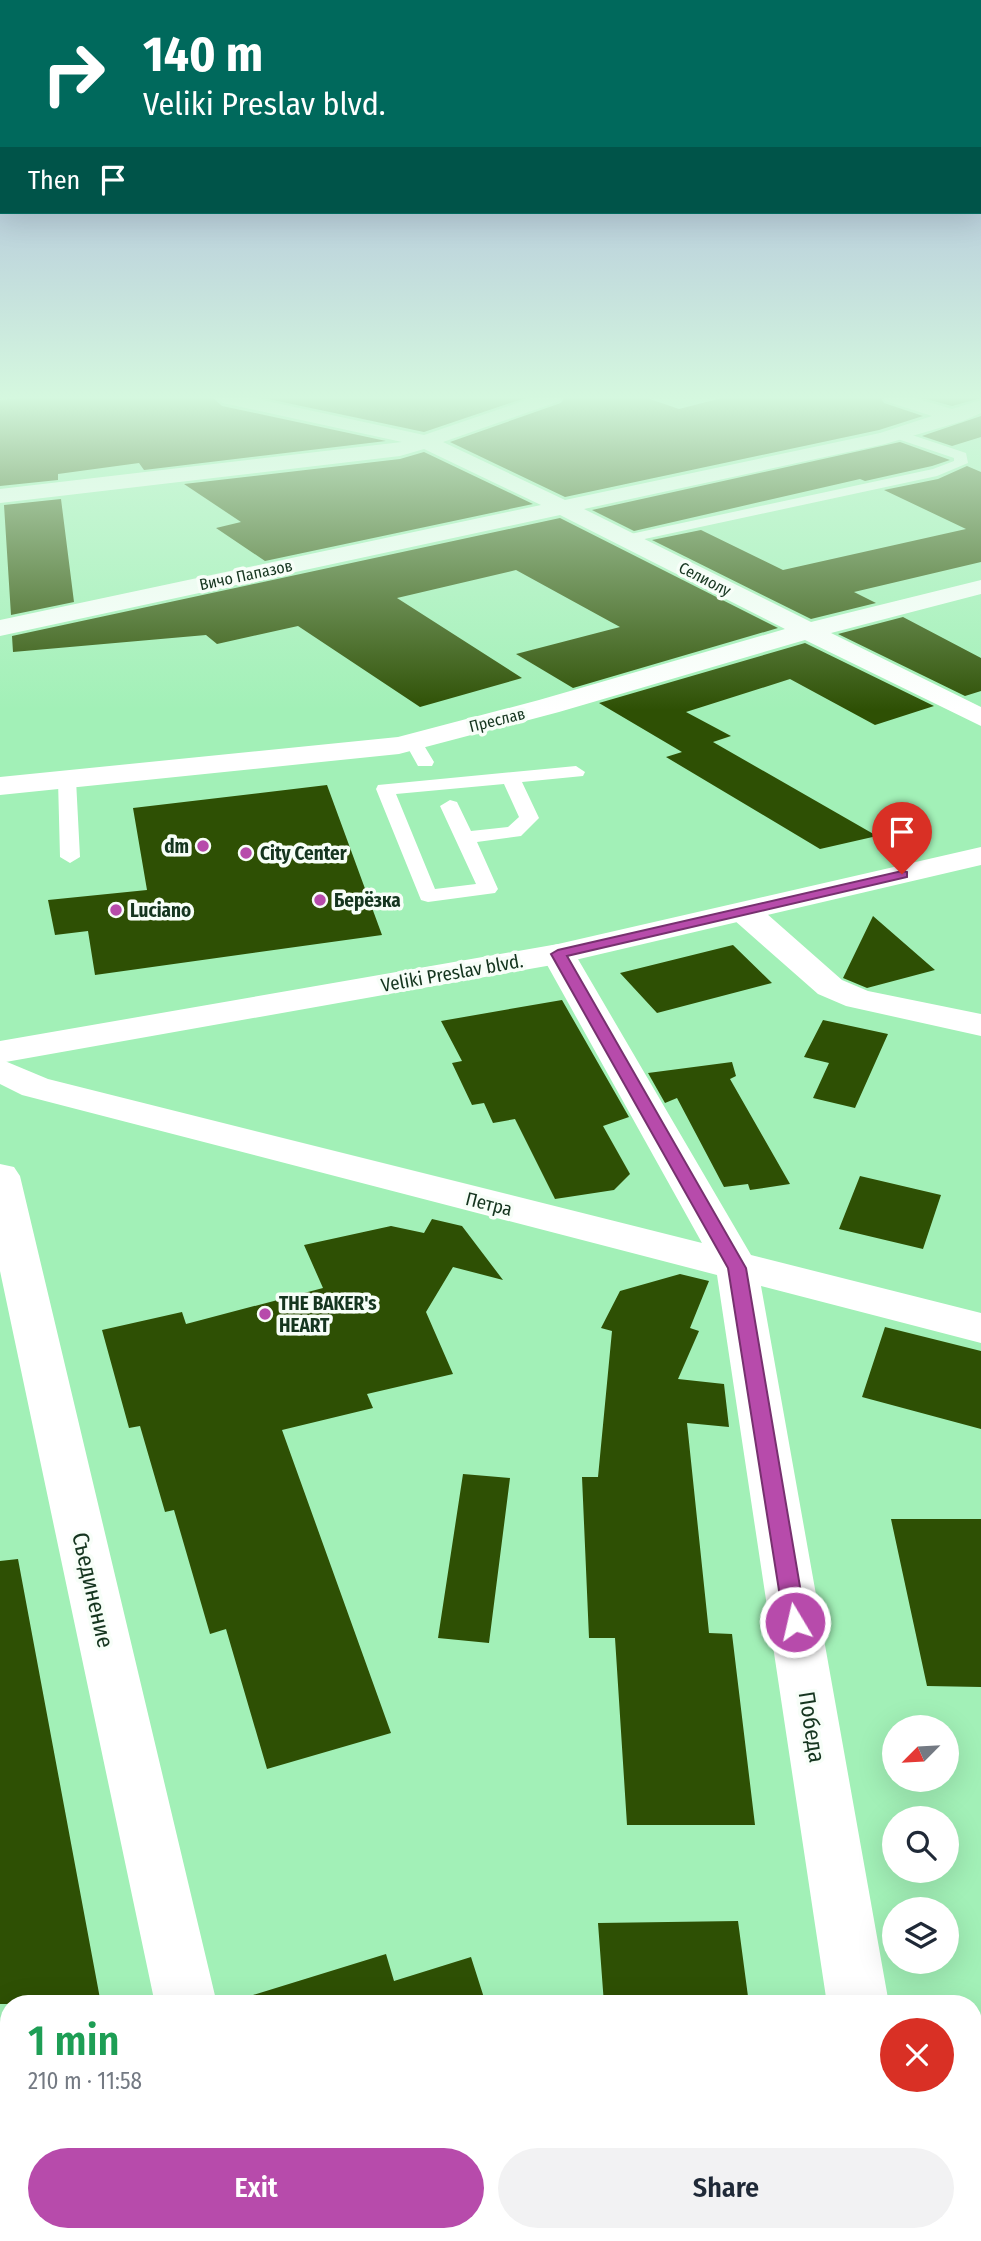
<!DOCTYPE html>
<html lang="en">
<head>
<meta charset="utf-8">
<style>
	:root { --surface:#fff; --page:#f2f2f3; --text:#1f2937; --muted:#747a83; --accent:#b74bab }
	body { margin:0; font-family:"Fira Sans Condensed",sans-serif; background:var(--page); color:var(--text); height:100vh; display:flex; flex-direction:column; font-size:26px; white-space:nowrap }
	* { box-sizing:border-box; margin:0 }
	p { font-size:23px; color:var(--muted) }
	.icon { flex:none; width:38px; height:38px; fill:none; stroke:currentColor; stroke-width:2; stroke-linecap:round; stroke-linejoin:round }
	.map { position:relative; flex:1; overflow:hidden }
	.details { position:absolute; left:0px; top:1995px; width:982px; height:247px; display:flex; flex-direction:column; background:var(--surface); border-radius:28px 28px 0 0; box-shadow:0 7px 28px #0002 }
	.details>* { flex:none }
	.hud { position:absolute; left:0px; top:0px; width:982px; height:214px; box-shadow:0 7px 28px #0002; background:#00695c; color:#fff; overflow:hidden }
	.needle { width:46px; rotate:246deg }
	.tools { position:absolute; left:882px; top:1715px; display:grid; gap:14px }
	.tools a { display:grid; place-items:center; width:77px; height:77px; border-radius:50%; background:var(--surface); box-shadow:0 7px 28px #0002; font-size:35px }
	.pin { position:absolute; display:grid; place-items:center; width:60px; height:60px; color:#fff; margin:-72px -30px; border-radius:50% 50% 50% 0; rotate:-45deg; box-shadow:0 0 7px #0007 }
	.pin .icon { rotate:45deg }
	.me { position:absolute; width:77px; margin:-38px; rotate:351deg; stroke-linejoin:round; filter:drop-shadow(0 0 5px #0008) }
	.turn { display:flex; align-items:center; gap:24px; height:147px; padding:0 28px; font-size:32px }
	.turn .icon { width:91px; height:91px; stroke-width:2.5 }
	.turn b { display:block; font-size:49px; line-height:60px }
	.then { display:flex; align-items:center; height:66px; padding:0 28px; background:#0003; gap:14px; font-size:26px }
	.round { display:grid; place-items:center; flex:none; width:74px; height:74px; border-radius:37px; background:var(--page) }
	.head { display:flex; align-items:center; justify-content:space-between; height:119px; padding:0 28px }
	h1 { font-size:42px; font-weight:600; line-height:52px; color:#1e9e55 }
	.action { display:flex; gap:14px; margin-top:auto; padding:14px 28px }
	.action a { flex:1; height:80px; border-radius:42px; background:var(--accent); color:#fff; font-size:28px; font-weight:600; line-height:80px; text-align:center }
	.action a+a { background:var(--page); color:var(--text) }
	.map>svg:first-child { display:block }
</style>
</head>
<body>
<div class="map">
<svg width="981" height="2241" viewBox="0 0 981 2241">
	<rect width="100%" height="100%" fill="#a2f0b7"/>
	<path fill="#2e5004" d="M 43,397 L 212,397 L 222,406 L 386,441 L 144,470 L 139,463 L 58,474 L 58,480 L 0,486 L 0,400 Z
		M 259,397 L 528,397 L 424,432 Z
		M 565,397 L 644,397 L 679,409 L 726,397 L 880,397 L 884,403 L 923,416 L 879,430 L 565,497 L 450,442 L 561,403 Z
		M 919,397 L 981,397 L 981,398 L 952,406 Z
		M 981,416 L 981,437 L 952,446 L 922,436 Z
		M 900,442 L 950,460 L 932,466 L 865,481 L 860,479 L 634,531 L 592,510 Z
		M 424,452 L 533,504 L 265,561 L 216,528 L 241,522 L 184,484 L 400,459 Z
		M 967,466 L 981,472 L 981,562 L 854,592 L 876,603 L 811,619 L 652,540 L 701,530 L 783,570 L 966,529 L 884,490 L 938,479 Z
		M 61,499 L 74,602 L 11,615 L 4,505 Z
		M 560,518 L 778,628 L 573,688 L 516,654 L 620,627 L 516,570 L 397,598 L 522,678 L 420,707 L 298,626 L 217,644 L 206,635 L 13,652 L 12,636 Z
		M 903,617 L 981,658 L 981,691 L 965,696 L 838,634 Z
		M 805,643 L 934,706 L 875,725 L 790,679 L 686,712 L 731,736 L 713,742 L 877,836 L 820,849 L 666,757 L 682,752 L 599,703 Z
		M 327,785 L 382,935 L 95,975 L 88,931 L 55,935 L 48,900 L 147,890 L 133,808 Z
		M 873,916 L 935,970 L 867,988 L 843,978 Z
		M 733,945 L 772,983 L 657,1013 L 620,973 Z
		M 562,1000 L 629,1117 L 603,1126 L 630,1174 L 614,1190 L 555,1199 L 515,1119 L 493,1123 L 484,1103 L 472,1105 L 452,1063 L 462,1061 L 441,1021 Z
		M 823,1020 L 888,1034 L 855,1108 L 813,1098 L 829,1063 L 804,1057 Z
		M 732,1062 L 736,1076 L 730,1079 L 790,1184 L 750,1190 L 748,1184 L 724,1187 L 677,1098 L 665,1103 L 648,1073 Z
		M 860,1176 L 941,1195 L 923,1249 L 839,1229 Z
		M 432,1219 L 462,1226 L 503,1280 L 453,1267 L 426,1312 L 453,1374 L 367,1394 L 373,1408 L 282,1430 L 391,1733 L 267,1769 L 226,1629 L 210,1634 L 174,1510 L 165,1512 L 140,1426 L 129,1428 L 102,1330 L 182,1312 L 186,1324 L 323,1288 L 304,1245 L 391,1226 L 424,1233 Z
		M 680,1274 L 709,1281 L 690,1328 L 699,1331 L 678,1379 L 724,1384 L 729,1427 L 687,1423 L 709,1633 L 732,1634 L 755,1825 L 627,1825 L 615,1638 L 589,1638 L 582,1477 L 598,1477 L 612,1331 L 601,1328 L 620,1291 Z
		M 885,1327 L 981,1351 L 981,1429 L 862,1397 Z
		M 463,1474 L 510,1478 L 489,1643 L 438,1638 Z
		M 891,1519 L 981,1519 L 981,1687 L 927,1686 Z
		M 18,1559 L 101,2004 L 0,2004 L 0,1561 Z
		M 738,1921 L 749,2004 L 604,2004 L 598,1923 Z
		M 386,1954 L 394,1981 L 471,1957 L 486,2004 L 255,2004 L 253,1995 Z"/>
	<g fill="none" stroke-linecap="round" stroke-linejoin="round">
		<path fill="#fff" fill-rule="evenodd" d="M 897,430 L 966,453 L 968,463 L 937,476 L 626,543 L 619,539 L 626,535 L 933,469 L 954,461 L 954,458 L 892,437 L 892,431 Z
			M 413,736 L 419,737 L 434,762 L 432,766 L 418,766 L 404,741 Z
			M 576,766 L 585,772 L 583,776 L 522,782 L 539,818 L 521,836 L 477,842 L 498,889 L 495,893 L 428,902 L 421,900 L 376,789 L 378,785 ZM 504,784 L 519,817 L 508,827 L 471,831 L 457,802 L 450,800 L 440,806 L 476,884 L 435,889 L 396,794 Z
			M 67,774 L 76,780 L 80,857 L 70,863 L 60,857 L 58,780 Z
			M 9,2094 L 9,2136 L 0,2139 L 0,2097 Z"/>
		<path fill="#fff" fill-rule="evenodd" d="M 214,397 L 248,397 L 424,435 L 535,397 L 562,397 L 560,401 L 443,442 L 565,500 L 880,433 L 932,416 L 885,401 L 883,397 L 911,397 L 952,409 L 981,400 L 981,413 L 963,421 L 885,444 L 584,509 L 811,622 L 981,580 L 981,594 L 831,633 L 981,707 L 981,726 L 805,640 L 559,712 L 399,754 L 0,795 L 0,777 L 398,737 L 539,700 L 785,629 L 560,515 L 0,636 L 0,620 L 541,505 L 424,449 L 400,456 L 0,503 L 0,489 L 402,442 L 223,403 Z
			M 746,903 L 758,906 L 842,980 L 868,991 L 981,1014 L 981,1036 L 846,1006 L 818,994 L 734,920 L 729,913 L 734,906 Z
			M 558,944 L 570,947 L 575,954 L 751,1255 L 981,1313 L 981,1343 L 761,1286 L 889,2004 L 827,2004 L 717,1275 L 22,1095 L 0,1084 L 0,1059 L 48,1079 L 702,1243 L 541,954 L 546,947 Z
			M 862,2233 L 930,2233 L 931,2241 L 863,2241 Z"/>
		<path fill="#fff" fill-rule="evenodd" d="M 981,847 L 981,865 L 558,964 L 0,1063 L 0,1041 L 558,944 Z
			M 0,1164 L 14,1167 L 20,1176 L 217,2004 L 155,2004 L 0,1271 Z
			M 204,2233 L 272,2233 L 274,2241 L 206,2241 Z"/>
	</g>
	<linearGradient id="sky" x2="0" y2="1"><stop stop-color="#9ca3d8"/><stop offset="0.56" stop-color="#d5f8df"/><stop offset="1" stop-color="#d5f8df" stop-opacity="0"/></linearGradient>
	<rect width="981" height="710" fill="url(#sky)"/>
	<path fill="#b74bab" stroke="#77316f" stroke-width="2" d="M 902,871 L 907,872 L 907,877 L 567,956 L 746,1268 L 806,1622 L 803,1628 L 795,1631 L 787,1628 L 784,1622 L 728,1268 L 551,954 L 558,950 Z"/>
	<g fill="#b74bab" stroke="#f7fef8" stroke-width="2.5">
		<circle cx="203" cy="846" r="7"/>
		<circle cx="246" cy="853" r="7"/>
		<circle cx="320" cy="900" r="7"/>
		<circle cx="116" cy="910" r="7"/>
		<circle cx="265" cy="1314" r="7"/>
	</g>
	<g text-anchor="middle" dominant-baseline="central" stroke-width="7" stroke-linejoin="round" paint-order="stroke">
		<g font-size="16" fill="#15351f" stroke="#f7fef8">
			<text transform="translate(246 575) rotate(-12)">Вичо Папазов</text>
			<text transform="translate(705 579) rotate(27)">Селиолу</text>
			<text transform="translate(497 720) rotate(-14)">Преслав</text>
		</g>
		<g font-size="19" font-weight="bold" fill="#15351f" stroke="#f7fef8" text-anchor="start">
			<text x="189" y="846" text-anchor="end">dm</text>
			<text x="260" y="853">City Center</text>
			<text x="334" y="900">Берёзка</text>
			<text x="130" y="910">Luciano</text>
			<text x="279" y="1303">THE BAKER's<tspan x="279" dy="22">HEART</tspan></text>
		</g>
		<g font-size="19" fill="#15351f" stroke="#f7fef8">
			<text transform="translate(452 973) rotate(-10)">Veliki Preslav blvd.</text>
			<text transform="translate(489 1204) rotate(14)">Петра</text>
		</g>
		<g font-size="23" fill="#15351f" stroke="#f7fef8">
			<text transform="translate(93 1590) rotate(77)">Съединение</text>
			<text transform="translate(812 1727) rotate(81)">Победа</text>
		</g>
	</g>
</svg>
<div class="tools">
<a><svg class="needle" viewBox="-14 -14 28 28"><path d="M0-13l5 13h-10z" fill="#e53935"/><path d="M0 13l5-13h-10z" fill="#747a83"/></svg></a>
<a><svg class="icon" aria-label="search" viewBox="0 0 24 24"><circle cx="10" cy="10" r="6"/><path d="M15 15l6 6"/></svg></a>
<a><svg class="icon" aria-label="layers" viewBox="0 0 24 24"><path d="M12 4l9 5-9 5-9-5zM3 14l9 5 9-5"/></svg></a>
</div>
<div class="pin" style="left:902px;top:874px;background:#d93025"><svg class="icon" aria-label="arrive" viewBox="0 0 24 24"><path d="M6 21V4h12l-3 4 3 4H6"/></svg></div>
<svg class="me" style="left:795px;top:1622px" viewBox="-20 -20 40 40"><circle r="17" fill="#b74bab" stroke="#fff" stroke-width="3"/><path d="M0-11L8 9 0 5-8 9z" fill="#fff"/></svg>
<div class="hud">
<div class="turn"><svg class="icon" aria-label="right" viewBox="0 0 24 24"><path d="M7 20v-9h11M14 6l5 5-5 5"/></svg><div><b>140 m</b>Veliki Preslav blvd.</div></div>
<div class="then">Then<svg class="icon" aria-label="arrive" viewBox="0 0 24 24"><path d="M6 21V4h12l-3 4 3 4H6"/></svg></div>
</div>
<section class="details">
<div class="head"><div><h1>1 min</h1><p>210 m · 11:58</p></div><a class="round" style="background:#d93025;color:#fff"><svg class="icon" aria-label="close" viewBox="0 0 24 24"><path d="M6 6l12 12M18 6L6 18"/></svg></a></div>
<div class="action"><a>Exit</a><a>Share</a></div>
</section>
</div>
</body>
</html>
